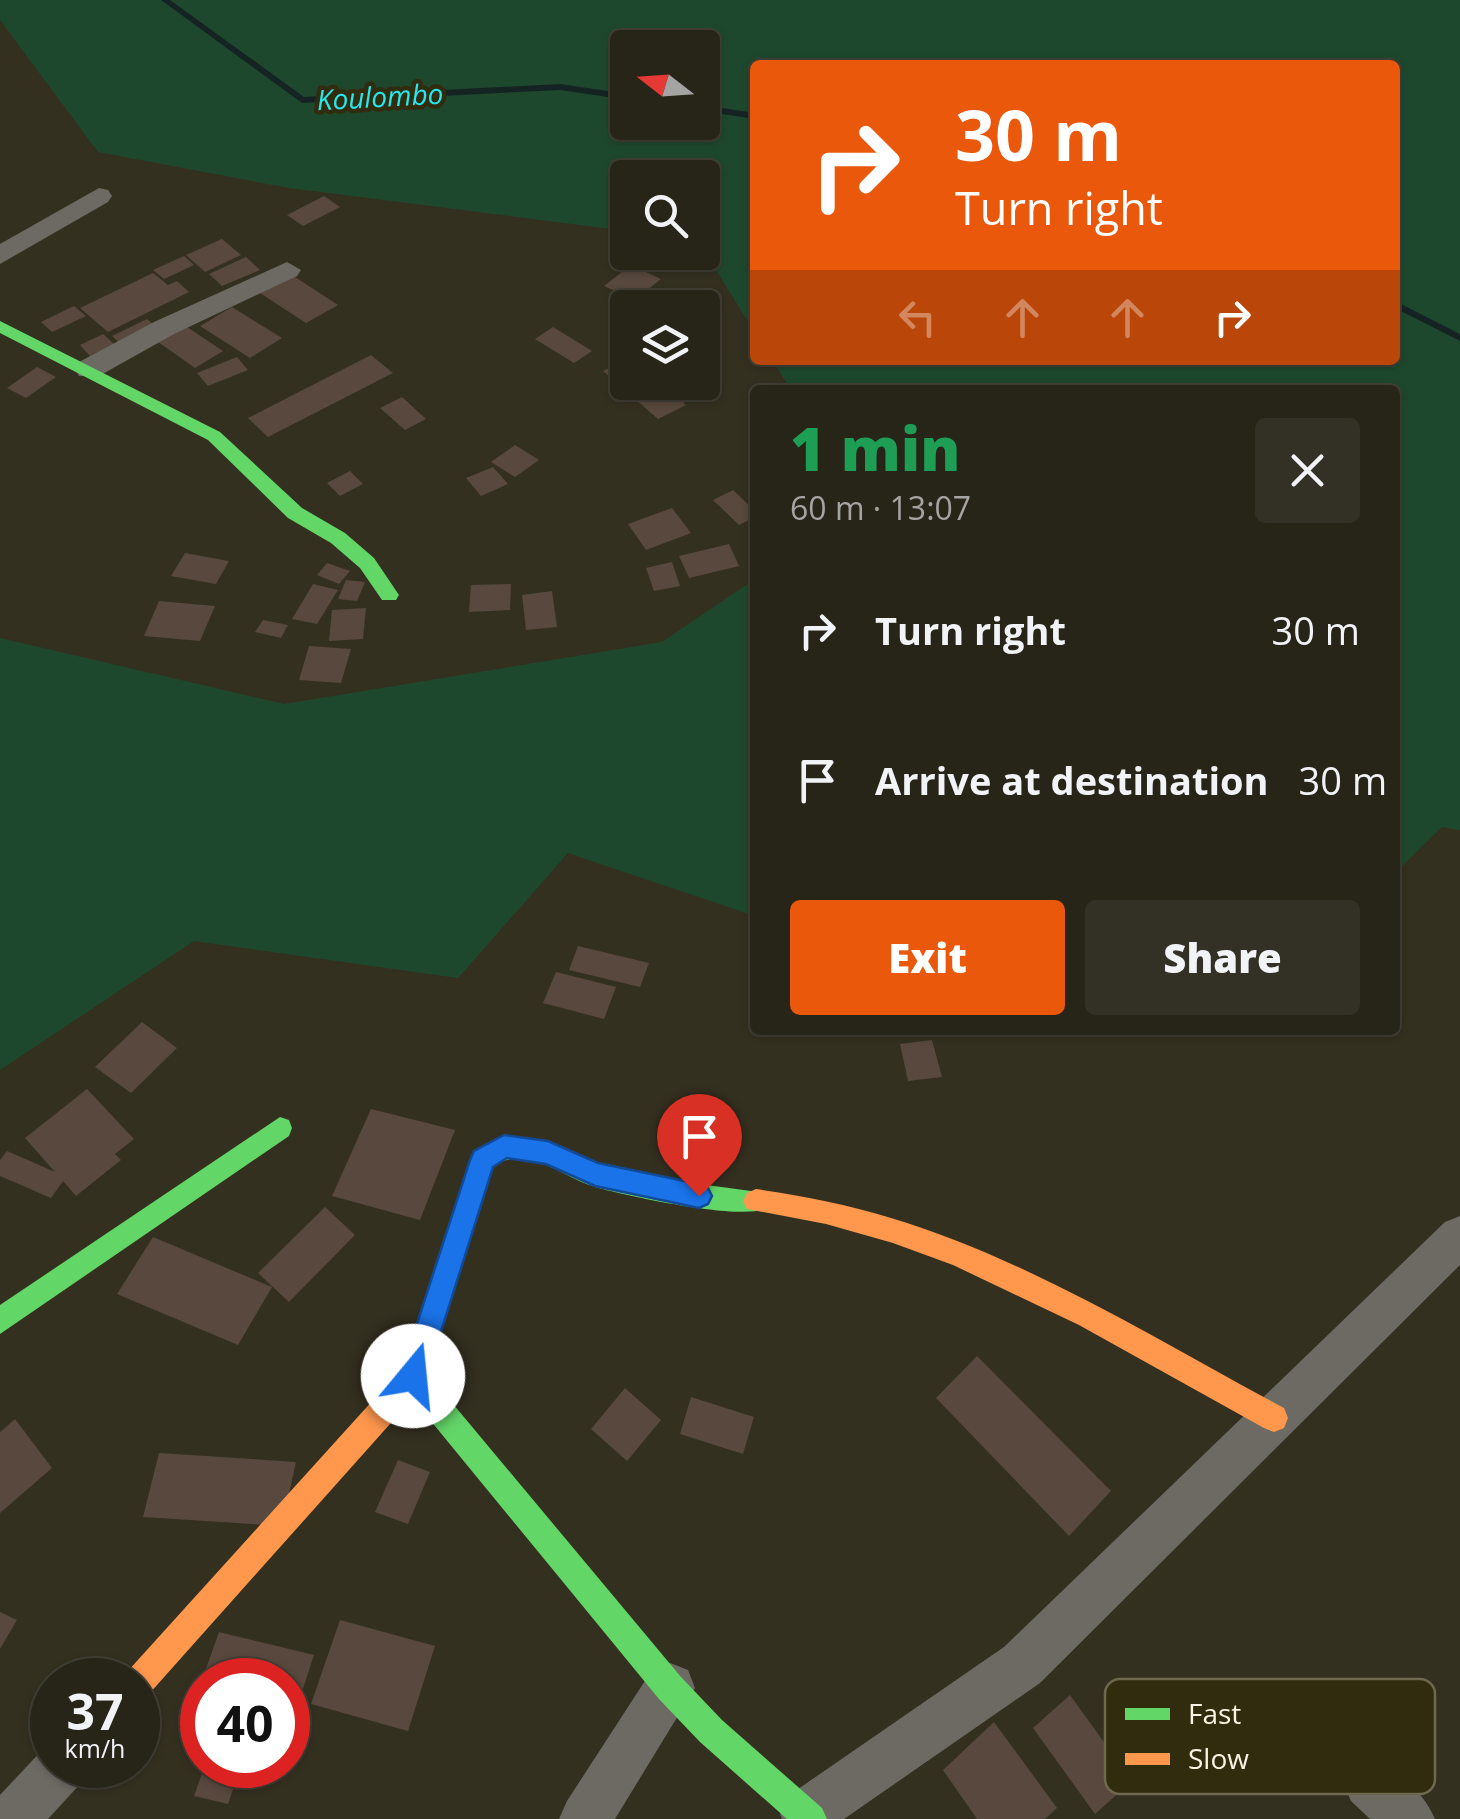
<!DOCTYPE html>
<html lang="en">
<head>
<meta charset="utf-8">
<style>
	:root { --surface:#272418; --page:#333025; --text:#f1f3f6; --muted:#a4a4a2; --line:#434137; --accent:#ea580c }
	body { margin:0; font-family:"Open Sans",sans-serif; background:var(--page); color:var(--text); height:100vh; display:flex; flex-direction:column; font-size:38px; white-space:nowrap }
	* { box-sizing:border-box; margin:0 }
	p { font-size:32px; color:var(--muted) }
	.icon { flex:none; width:55px; height:55px; fill:none; stroke:currentColor; stroke-width:2; stroke-linecap:round; stroke-linejoin:round }
	.map { position:relative; flex:1; overflow:hidden }
	.details { position:absolute; left:750px; top:385px; width:650px; height:650px; display:flex; flex-direction:column; background:var(--surface); border-radius:10px; box-shadow:0 2px 8px #0004,0 0 0 2px var(--line) }
	.details>* { flex:none }
	.top-card { position:absolute; left:750px; top:60px; width:650px; height:305px; border-radius:10px; box-shadow:0 2px 8px #0004,0 0 0 2px var(--line); background:#ea580c; color:#fff; overflow:hidden }
	.needle { width:65px; rotate:287deg }
	.tools { position:absolute; left:610px; top:30px; display:grid; gap:20px }
	.tools a { display:grid; place-items:center; width:110px; height:110px; border-radius:10px; background:var(--surface); box-shadow:0 2px 8px #0004,0 0 0 2px var(--line); font-size:50px }
	.speed { position:absolute; left:30px; top:1658px; display:flex; gap:20px; font-size:50px; font-weight:700; text-align:center }
	.speed>* { display:grid; place-content:center; width:130px; height:130px; border-radius:50%; background:var(--surface); box-shadow:0 2px 8px #0004,0 0 0 2px var(--line); line-height:1 }
	.speed small { font-size:25px; font-weight:400 }
	.speed .limit { border:15px solid #d22; background:#fff; color:#111 }
	.pin { position:absolute; display:grid; place-items:center; width:85px; height:85px; color:#fff; margin:-102px -42px; border-radius:50% 50% 50% 0; rotate:-45deg; box-shadow:0 0 10px #0007 }
	.pin .icon { rotate:45deg }
	.me { position:absolute; width:110px; margin:-55px; rotate:17deg; stroke-linejoin:round; filter:drop-shadow(0 0 8px #0008) }
	.turn { display:flex; align-items:center; gap:35px; height:210px; padding:0 40px; font-size:45px }
	.turn .icon { width:130px; height:130px; stroke-width:2.5 }
	.turn b { display:block; font-size:70px; line-height:85px }
	.lanes { display:flex; align-items:center; height:95px; padding:0 40px; background:#0003; justify-content:center; gap:50px; direction:ltr }
	.lanes .off { opacity:.35 }
	.round { display:grid; place-items:center; flex:none; width:105px; height:105px; border-radius:10px; background:var(--page) }
	.summary { display:flex; align-items:center; justify-content:space-between; height:170px; padding:0 40px }
	h1 { font-size:60px; font-weight:800; line-height:75px; color:#1e9e55 }
	.action { display:flex; gap:20px; margin-top:auto; padding:20px 40px }
	.action a { flex:1; height:115px; border-radius:10px; background:var(--accent); color:#fff; font-size:40px; font-weight:800; line-height:115px; text-align:center }
	.action a+a { background:var(--page); color:var(--text) }
	ul { padding:0; list-style:none }
	li { display:flex; align-items:center; gap:30px; height:150px; padding:0 40px }
	li div { flex:1 }
	li b { display:block; font-size:38px }
	li em { font-style:normal }
	.map>svg:first-child { display:block }
</style>
</head>
<body>
<div class="map">
<svg width="1460" height="1819" viewBox="0 0 1460 1819">
	<rect width="100%" height="100%" fill="#343020"/>
	<path fill="#1e482d" fill-rule="evenodd" d="M 0,0 L 1460,0 L 1460,830 L 1442,827 L 1395,873 L 1395,390 L 791,390 L 772,360 L 1395,360 L 1395,65 L 755,65 L 755,333 L 703,249 L 702,178 L 628,178 L 627,231 L 289,188 L 98,152 L 0,20 ZM 628,48 L 702,48 L 702,122 L 628,122 Z
		M 755,579 L 755,916 L 568,853 L 458,978 L 194,941 L 0,1070 L 0,638 L 284,704 L 662,642 Z"/>
	<g fill="none" stroke-linecap="round" stroke-linejoin="round">
		<path fill="#152423" fill-rule="evenodd" d="M 161,0 L 170,0 L 304,97 L 560,84 L 628,94 L 628,100 L 560,90 L 302,103 Z
			M 702,105 L 755,113 L 755,119 L 702,111 Z
			M 1395,301 L 1460,334 L 1460,341 L 1395,308 Z"/>
	</g>
	<path fill="#58483d" d="M 324,196 L 340,207 L 303,226 L 287,215 Z
		M 222,239 L 241,255 L 205,272 L 186,255 Z
		M 184,256 L 194,265 L 164,279 L 153,270 Z
		M 246,257 L 260,270 L 222,286 L 209,274 Z
		M 631,265 L 661,279 L 635,300 L 604,286 Z
		M 153,273 L 168,285 L 177,281 L 189,292 L 108,332 L 80,308 Z
		M 292,275 L 338,305 L 306,323 L 260,293 Z
		M 74,306 L 86,316 L 52,332 L 41,322 Z
		M 232,307 L 282,338 L 250,358 L 200,326 Z
		M 147,319 L 155,326 L 120,343 L 112,336 Z
		M 181,323 L 223,351 L 195,368 L 154,339 Z
		M 553,327 L 592,351 L 574,363 L 535,339 Z
		M 103,334 L 114,344 L 90,356 L 80,345 Z
		M 371,355 L 393,373 L 268,437 L 248,418 Z
		M 237,357 L 248,370 L 208,386 L 197,373 Z
		M 628,359 L 628,382 L 661,382 L 686,405 L 658,419 L 603,371 Z
		M 37,367 L 56,377 L 26,398 L 7,388 Z
		M 402,397 L 426,419 L 405,430 L 380,408 Z
		M 515,445 L 539,460 L 515,477 L 491,462 Z
		M 493,467 L 508,484 L 481,496 L 466,478 Z
		M 350,471 L 363,484 L 340,496 L 327,483 Z
		M 733,490 L 755,511 L 755,517 L 739,525 L 713,500 Z
		M 672,508 L 691,533 L 646,550 L 628,524 Z
		M 729,544 L 739,566 L 689,578 L 679,556 Z
		M 185,553 L 229,561 L 216,584 L 171,576 Z
		M 672,562 L 680,586 L 654,591 L 646,568 Z
		M 327,563 L 350,571 L 339,584 L 317,575 Z
		M 346,580 L 365,582 L 357,601 L 338,599 Z
		M 313,584 L 338,590 L 317,624 L 292,619 Z
		M 511,584 L 510,610 L 469,612 L 471,585 Z
		M 552,591 L 557,627 L 526,630 L 522,595 Z
		M 159,601 L 215,606 L 200,641 L 144,636 Z
		M 366,608 L 363,639 L 329,641 L 332,610 Z
		M 263,620 L 288,625 L 281,638 L 255,632 Z
		M 309,646 L 351,649 L 341,683 L 299,680 Z
		M 578,946 L 649,963 L 640,987 L 569,970 Z
		M 556,972 L 616,987 L 604,1019 L 543,1003 Z
		M 142,1022 L 177,1048 L 131,1093 L 95,1067 Z
		M 932,1040 L 942,1077 L 908,1081 L 900,1044 Z
		M 87,1089 L 134,1139 L 115,1154 L 121,1160 L 76,1196 L 63,1181 L 51,1198 L 0,1176 L 0,1160 L 7,1151 L 55,1172 L 25,1138 Z
		M 371,1109 L 455,1130 L 420,1220 L 332,1196 Z
		M 325,1207 L 355,1235 L 289,1302 L 258,1273 Z
		M 153,1237 L 272,1287 L 238,1345 L 117,1294 Z
		M 977,1356 L 1111,1491 L 1069,1536 L 936,1398 Z
		M 625,1388 L 661,1420 L 627,1461 L 591,1429 Z
		M 691,1397 L 754,1417 L 743,1454 L 680,1434 Z
		M 15,1419 L 52,1468 L 0,1513 L 0,1432 Z
		M 159,1453 L 296,1462 L 282,1526 L 143,1517 Z
		M 398,1460 L 430,1472 L 408,1524 L 375,1512 Z
		M 0,1612 L 17,1620 L 0,1649 Z
		M 340,1620 L 435,1646 L 408,1731 L 311,1704 Z
		M 219,1632 L 314,1655 L 288,1735 L 288,1680 L 202,1680 Z
		M 1070,1695 L 1132,1781 L 1095,1814 L 1033,1728 Z
		M 994,1722 L 1057,1808 L 1045,1819 L 977,1819 L 943,1770 Z
		M 205,1765 L 279,1765 L 276,1774 L 241,1765 L 228,1804 L 194,1796 Z"/>
	<g fill="none" stroke-linecap="round" stroke-linejoin="round">
		<path fill="#6d6a64" fill-rule="evenodd" d="M 99,188 L 108,190 L 112,196 L 108,202 L 0,264 L 0,244 Z
			M 287,262 L 301,270 L 297,276 L 174,334 L 99,376 L 79,376 L 75,369 L 79,362 L 154,322 Z
			M 1460,1216 L 1460,1265 L 1040,1683 L 844,1819 L 782,1819 L 780,1814 L 788,1796 L 1004,1647 L 1445,1222 Z
			M 670,1663 L 688,1670 L 695,1688 L 615,1819 L 559,1819 L 567,1801 L 652,1670 Z
			M 52,1744 L 52,1765 L 89,1765 L 81,1783 L 48,1819 L 0,1819 L 0,1795 L 45,1747 Z
			M 1369,1757 C 1397,1769 1423,1791 1435,1819 L 1370,1819 L 1351,1801 L 1343,1783 L 1351,1765 Z"/>
		<path fill="#63d668" fill-rule="evenodd" d="M 0,321 L 220,432 L 302,508 L 345,533 L 374,558 L 399,595 L 396,600 L 382,600 L 360,568 L 331,543 L 288,518 L 208,440 L 0,333 Z
			M 280,1117 L 289,1120 L 292,1128 L 289,1136 L 0,1334 L 0,1305 Z
			M 504,1135 L 549,1141 L 598,1164 L 699,1184 L 765,1193 L 769,1201 L 765,1209 C 737,1220 627,1196 595,1187 C 561,1177 529,1144 493,1166 L 428,1374 L 681,1677 L 722,1720 L 822,1808 L 827,1819 L 787,1819 L 700,1742 L 659,1699 L 403,1387 L 400,1377 L 471,1159 L 474,1151 Z"/>
		<path fill="#ff974d" fill-rule="evenodd" d="M 756,1189 C 802,1196 846,1204 891,1218 C 1030,1260 1157,1340 1284,1408 L 1288,1418 L 1284,1428 L 1274,1432 L 1264,1428 L 1079,1325 L 953,1265 L 893,1243 L 826,1224 L 747,1209 L 743,1201 L 747,1193 Z
			M 413,1364 L 423,1367 L 426,1377 L 423,1387 L 149,1694 L 138,1698 L 138,1680 L 124,1680 L 127,1672 L 403,1367 Z"/>
	</g>
	<path fill="#1a73e8" stroke="#114b97" stroke-width="2.5" d="M 504,1135 L 548,1141 L 598,1163 L 699,1184 L 708,1188 L 712,1196 L 708,1204 L 699,1208 L 595,1186 L 546,1164 L 507,1158 L 493,1167 L 427,1376 L 423,1386 L 413,1390 L 404,1386 L 400,1376 L 470,1160 L 474,1151 Z"/>
	<g text-anchor="middle" dominant-baseline="central" stroke-width="9" stroke-linejoin="round" paint-order="stroke">
		<g font-size="28" font-style="italic" fill="#23e9f0" stroke="#322c0e">
			<text transform="translate(380 96) rotate(-3)">Koulombo</text>
		</g>
	</g>
	<rect x="1105" y="1679" width="330" height="115" rx="15" fill="#322c0e" stroke="#6d684e" stroke-width="2.5"/>
	<rect x="1125" y="1708" width="45" height="12" fill="#63d668"/>
	<rect x="1125" y="1753" width="45" height="12" fill="#ff974d"/>
	<g font-size="28" fill="#f7f4e2">
		<text x="1188" y="1724">Fast</text>
		<text x="1188" y="1769">Slow</text>
	</g>
</svg>
<div class="tools">
<a><svg class="needle" viewBox="-14 -14 28 28"><path d="M0-13l5 13h-10z" fill="#e53935"/><path d="M0 13l5-13h-10z" fill="#a4a4a2"/></svg></a>
<a><svg class="icon" aria-label="search" viewBox="0 0 24 24"><circle cx="10" cy="10" r="6"/><path d="M15 15l6 6"/></svg></a>
<a><svg class="icon" aria-label="layers" viewBox="0 0 24 24"><path d="M12 4l9 5-9 5-9-5zM3 14l9 5 9-5"/></svg></a>
</div>
<div class="speed"><div>37<small>km/h</small></div><div class="limit">40</div></div>
<div class="pin" style="left:699px;top:1196px;background:#d93025"><svg class="icon" aria-label="arrive" viewBox="0 0 24 24"><path d="M6 21V4h12l-3 4 3 4H6"/></svg></div>
<svg class="me" style="left:413px;top:1376px" viewBox="-20 -20 40 40"><circle r="19" fill="#fff"/><path d="M0-13L10 11 0 6-10 11z" fill="#1a73e8"/></svg>
<div class="top-card">
<div class="turn"><svg class="icon" aria-label="right" viewBox="0 0 24 24"><path d="M7 20v-9h11M14 6l5 5-5 5"/></svg><div><b>30 m</b>Turn right</div></div>
<div class="lanes"><svg class="icon off" aria-label="left" viewBox="0 0 24 24"><path d="M17 20v-9H6M10 6l-5 5 5 5"/></svg><svg class="icon off" aria-label="ahead" viewBox="0 0 24 24"><path d="M12 20V5M6 11l6-6 6 6"/></svg><svg class="icon off" aria-label="ahead" viewBox="0 0 24 24"><path d="M12 20V5M6 11l6-6 6 6"/></svg><svg class="icon" aria-label="right" viewBox="0 0 24 24"><path d="M7 20v-9h11M14 6l5 5-5 5"/></svg></div>
</div>
<section class="details">
<div class="summary"><div><h1>1 min</h1><p>60 m · 13:07</p></div><a class="round"><svg class="icon" aria-label="close" viewBox="0 0 24 24"><path d="M6 6l12 12M18 6L6 18"/></svg></a></div>
<ul>
<li><svg class="icon" aria-label="right" viewBox="0 0 24 24"><path d="M7 20v-9h11M14 6l5 5-5 5"/></svg><div><b>Turn right</b></div><em>30 m</em></li>
<li><svg class="icon" aria-label="arrive" viewBox="0 0 24 24"><path d="M6 21V4h12l-3 4 3 4H6"/></svg><div><b>Arrive at destination</b></div><em>30 m</em></li>
</ul>
<div class="action"><a>Exit</a><a>Share</a></div>
</section>
</div>
</body>
</html>
